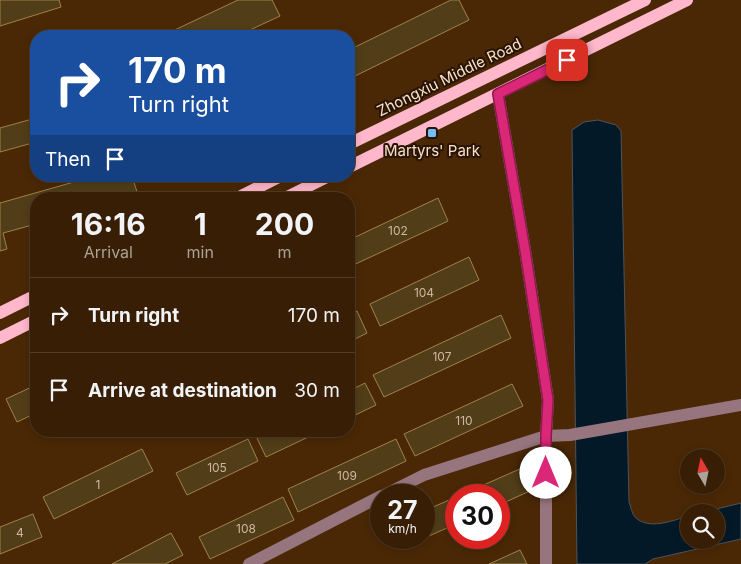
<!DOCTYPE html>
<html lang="en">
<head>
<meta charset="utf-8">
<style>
	:root { --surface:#381e04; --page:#3f270e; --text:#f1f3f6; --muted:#aba29a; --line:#523c26 }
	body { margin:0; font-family:Inter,sans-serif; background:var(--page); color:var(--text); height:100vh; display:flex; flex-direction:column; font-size:19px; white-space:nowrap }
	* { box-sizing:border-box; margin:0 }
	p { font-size:16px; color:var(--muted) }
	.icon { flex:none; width:28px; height:28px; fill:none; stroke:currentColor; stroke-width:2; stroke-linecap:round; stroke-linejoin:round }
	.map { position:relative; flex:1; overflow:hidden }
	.panel { position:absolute; left:30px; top:192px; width:325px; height:245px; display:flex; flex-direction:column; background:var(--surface); border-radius:20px; box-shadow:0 2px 8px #0003,0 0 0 1px var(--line) }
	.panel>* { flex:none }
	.guide { position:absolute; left:30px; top:30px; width:325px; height:152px; border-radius:20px; box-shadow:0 2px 8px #0003,0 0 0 1px var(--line); background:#1a4fa0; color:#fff; overflow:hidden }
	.needle { width:32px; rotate:351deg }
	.fabs { position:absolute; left:680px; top:449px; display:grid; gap:10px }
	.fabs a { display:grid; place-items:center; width:45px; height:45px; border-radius:50%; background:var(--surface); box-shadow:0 2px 8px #0003,0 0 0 1px var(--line); font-size:25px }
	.speed { position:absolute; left:370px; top:484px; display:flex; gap:10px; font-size:25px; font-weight:700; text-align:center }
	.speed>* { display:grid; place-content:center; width:65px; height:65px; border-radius:50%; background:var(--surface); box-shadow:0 2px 8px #0003,0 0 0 1px var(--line); line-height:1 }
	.speed small { font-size:12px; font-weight:400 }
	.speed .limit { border:8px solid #d22; background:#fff; color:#111 }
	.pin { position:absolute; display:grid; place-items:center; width:42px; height:42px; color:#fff; margin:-21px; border-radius:10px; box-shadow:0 2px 8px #0006 }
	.me { position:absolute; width:55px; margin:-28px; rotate:0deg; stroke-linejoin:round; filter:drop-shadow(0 0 4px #0008) }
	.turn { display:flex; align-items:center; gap:18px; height:105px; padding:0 15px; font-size:22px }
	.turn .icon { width:65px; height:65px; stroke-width:2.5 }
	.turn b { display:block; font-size:35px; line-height:42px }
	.then { display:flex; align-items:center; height:48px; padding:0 15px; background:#0003; gap:10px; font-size:19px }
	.eta { display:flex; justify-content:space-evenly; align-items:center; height:85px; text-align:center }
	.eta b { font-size:30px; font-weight:700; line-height:35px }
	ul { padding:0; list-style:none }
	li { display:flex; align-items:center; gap:15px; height:75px; padding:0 15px; border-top:1px solid var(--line) }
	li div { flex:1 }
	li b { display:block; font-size:19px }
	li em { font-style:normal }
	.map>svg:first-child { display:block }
</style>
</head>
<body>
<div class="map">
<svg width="741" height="564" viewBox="0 0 741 564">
	<rect width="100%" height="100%" fill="#4a2806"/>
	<path fill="#041927" stroke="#4e5458" d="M 598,120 L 616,125 L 621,131 L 629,502 C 631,507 632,514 635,517 C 649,531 673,520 689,516 L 689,540 L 716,540 L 716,512 L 704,512 L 741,503 L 741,539 L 653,559 L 645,564 L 577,564 L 572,130 L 584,122 Z"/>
	<path fill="#513d18" stroke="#a18249" d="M 0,0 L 59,0 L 61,7 L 0,26 Z
		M 238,0 L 272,0 L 280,16 L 237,36 L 162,36 Z
		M 451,0 L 459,0 L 469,20 L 349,79 L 349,50 Z
		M 36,118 L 36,142 L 0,152 L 0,128 Z
		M 95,176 L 132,176 L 138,195 L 123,199 L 36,199 L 36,224 L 3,233 L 7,249 L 0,251 L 0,203 Z
		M 438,198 L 448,221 L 349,267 L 349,240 Z
		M 469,257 L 479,280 L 380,326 L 370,304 Z
		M 357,311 L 367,333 L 349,342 L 349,315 Z
		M 501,315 L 511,338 L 384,397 L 373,375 Z
		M 365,383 L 376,405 L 349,418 L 349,391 Z
		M 512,384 L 523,406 L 415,456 L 404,434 Z
		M 36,385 L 36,413 L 17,422 L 6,399 Z
		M 262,431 L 321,431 L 266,457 L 255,434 Z
		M 248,439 L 258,461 L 187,495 L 176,473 Z
		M 396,439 L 406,461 L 298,512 L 288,489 Z
		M 142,449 L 153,471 L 54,519 L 43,497 Z
		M 522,468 L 532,490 L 499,505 L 499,495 L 461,495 Z
		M 283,497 L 294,520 L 210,559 L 199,537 Z
		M 456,497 L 456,524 L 413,543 L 410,538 L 424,538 L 424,511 Z
		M 33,514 L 42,537 L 0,554 L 0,527 Z
		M 171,533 L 183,555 L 165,564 L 112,564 Z
		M 520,550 L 527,564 L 489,564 Z"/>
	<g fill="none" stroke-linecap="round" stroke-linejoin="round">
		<path stroke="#97757e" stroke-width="12" d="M 498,94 L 525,250 L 548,400 L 546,436 L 546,564
			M 384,495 L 424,475 L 546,436 L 570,435 L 741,405
			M 249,564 L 381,496"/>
		<path stroke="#feb7cb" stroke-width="12" d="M 349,144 L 645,0
			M 349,167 L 687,0
			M 235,199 L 281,176
			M 283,199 L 329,176
			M 0,313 L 36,295
			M 0,338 L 36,320"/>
	</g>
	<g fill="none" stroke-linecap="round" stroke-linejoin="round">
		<g stroke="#8e194d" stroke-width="12">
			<path id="route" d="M 546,473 L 546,436 L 548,400 L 525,250 L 498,94 L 567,60"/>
		</g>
		<use href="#route" stroke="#db2777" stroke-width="9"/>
	</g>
	<rect fill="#74c0f6" stroke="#271404" stroke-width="2" x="427" y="128" width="10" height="10" rx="2.5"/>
	<g text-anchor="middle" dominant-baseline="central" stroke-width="4" stroke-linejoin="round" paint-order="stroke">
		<g font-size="12" fill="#d0b69d">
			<text x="398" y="230">102</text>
			<text x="424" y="292">104</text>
			<text x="442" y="356">107</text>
			<text x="464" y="420">110</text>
			<text x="217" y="467">105</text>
			<text x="347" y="475">109</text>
			<text x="98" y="484">1</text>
			<text x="246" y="528">108</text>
			<text x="20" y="532">4</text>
		</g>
		<g font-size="15" fill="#fadfc9" stroke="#271404">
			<text transform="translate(449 77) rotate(-26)">Zhongxiu Middle Road</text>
		</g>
		<g font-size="15" fill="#fadfc9" stroke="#271404">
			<text x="432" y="150">Martyrs' Park</text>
		</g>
	</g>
</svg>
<div class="fabs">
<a><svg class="needle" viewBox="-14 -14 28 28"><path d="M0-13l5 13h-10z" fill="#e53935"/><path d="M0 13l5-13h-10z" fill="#aba29a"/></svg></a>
<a><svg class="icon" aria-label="search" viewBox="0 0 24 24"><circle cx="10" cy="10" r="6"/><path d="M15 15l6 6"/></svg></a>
</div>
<div class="speed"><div>27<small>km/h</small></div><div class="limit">30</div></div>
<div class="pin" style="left:567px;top:60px;background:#d93025"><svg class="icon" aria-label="arrive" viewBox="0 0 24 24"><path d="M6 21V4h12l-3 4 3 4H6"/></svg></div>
<svg class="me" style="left:546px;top:473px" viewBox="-20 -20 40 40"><circle r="19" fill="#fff"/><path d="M0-13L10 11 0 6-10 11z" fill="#db2777"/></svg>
<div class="guide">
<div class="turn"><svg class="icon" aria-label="right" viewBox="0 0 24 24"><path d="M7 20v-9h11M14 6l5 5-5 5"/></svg><div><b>170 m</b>Turn right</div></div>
<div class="then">Then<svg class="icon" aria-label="arrive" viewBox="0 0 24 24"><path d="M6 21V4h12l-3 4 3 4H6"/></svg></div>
</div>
<section class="panel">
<div class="eta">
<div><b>16:16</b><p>Arrival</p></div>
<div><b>1</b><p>min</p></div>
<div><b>200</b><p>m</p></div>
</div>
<ul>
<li><svg class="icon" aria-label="right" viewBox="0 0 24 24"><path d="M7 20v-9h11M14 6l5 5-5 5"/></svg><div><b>Turn right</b></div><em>170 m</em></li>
<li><svg class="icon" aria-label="arrive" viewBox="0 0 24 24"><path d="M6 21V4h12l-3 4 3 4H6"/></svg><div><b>Arrive at destination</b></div><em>30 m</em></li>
</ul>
</section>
</div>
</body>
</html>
